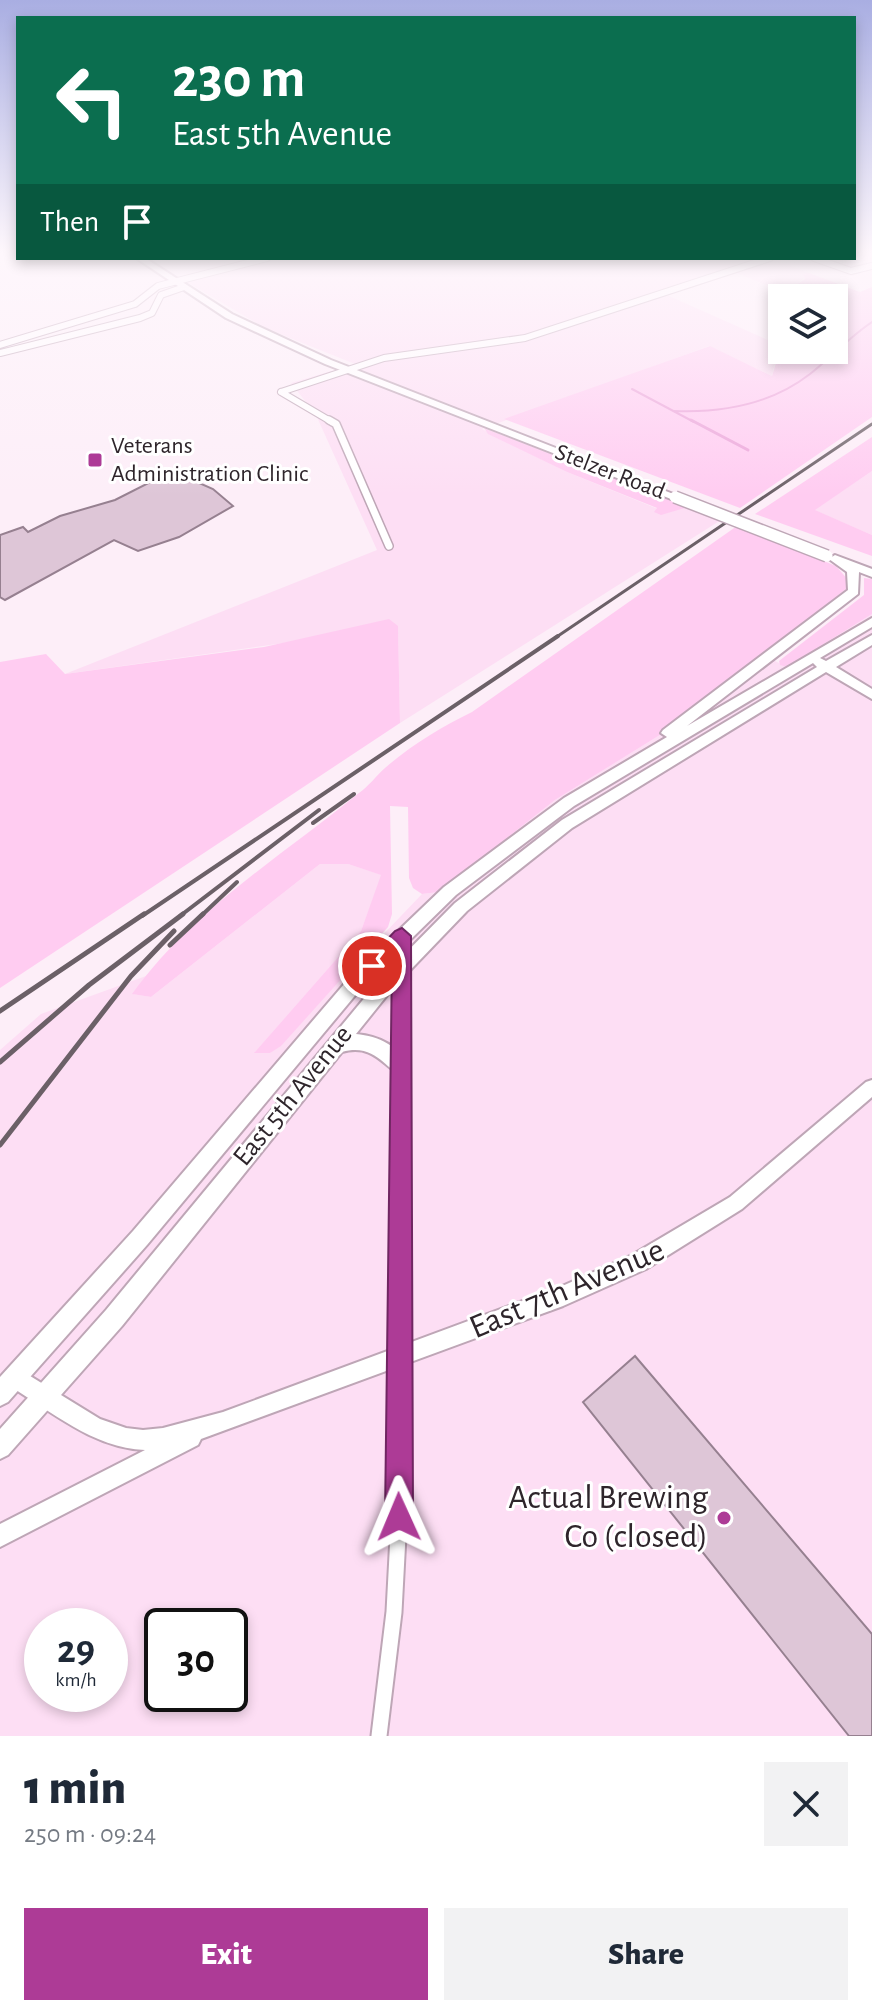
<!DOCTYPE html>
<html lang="en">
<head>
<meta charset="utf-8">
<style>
	:root { --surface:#fff; --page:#f2f2f3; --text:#1f2937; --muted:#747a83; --accent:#ad3b96 }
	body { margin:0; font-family:"Alegreya Sans",sans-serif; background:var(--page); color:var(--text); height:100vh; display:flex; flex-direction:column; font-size:30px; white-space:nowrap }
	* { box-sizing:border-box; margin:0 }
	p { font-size:26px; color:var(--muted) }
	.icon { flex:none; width:44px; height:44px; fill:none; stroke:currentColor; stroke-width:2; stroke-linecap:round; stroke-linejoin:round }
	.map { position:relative; height:1736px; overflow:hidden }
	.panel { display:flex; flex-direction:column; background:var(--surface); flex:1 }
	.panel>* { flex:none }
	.hud { position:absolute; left:16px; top:16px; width:840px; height:244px; border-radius:0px; box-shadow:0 4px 12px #0003; background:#0b6e4f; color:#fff; overflow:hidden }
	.tools { position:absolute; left:768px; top:284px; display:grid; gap:16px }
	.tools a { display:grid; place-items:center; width:80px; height:80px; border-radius:0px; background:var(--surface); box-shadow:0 4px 12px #0003; font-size:40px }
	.speed { position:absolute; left:24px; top:1608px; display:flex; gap:16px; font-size:40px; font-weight:700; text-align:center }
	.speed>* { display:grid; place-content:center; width:104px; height:104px; border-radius:50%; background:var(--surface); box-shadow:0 4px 12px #0003; line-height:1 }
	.speed small { font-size:20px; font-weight:400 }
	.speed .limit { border:4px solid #111; border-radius:12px; background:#fff; color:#111 }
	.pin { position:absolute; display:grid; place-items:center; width:68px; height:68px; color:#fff; margin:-34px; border:4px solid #fff; border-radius:50%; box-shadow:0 2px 8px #0007 }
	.me { position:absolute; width:88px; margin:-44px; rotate:359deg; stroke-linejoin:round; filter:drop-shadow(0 0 6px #0008) }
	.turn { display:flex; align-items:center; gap:28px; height:168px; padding:0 24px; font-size:36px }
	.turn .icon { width:104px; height:104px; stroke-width:2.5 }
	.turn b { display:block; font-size:56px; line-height:68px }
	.then { display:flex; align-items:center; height:76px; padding:0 24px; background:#0003; gap:16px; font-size:30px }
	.round { display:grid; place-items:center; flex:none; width:84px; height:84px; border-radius:0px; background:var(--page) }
	.headline { display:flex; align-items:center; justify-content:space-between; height:136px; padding:0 24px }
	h1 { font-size:48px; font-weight:800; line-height:60px }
	.cta { display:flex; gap:16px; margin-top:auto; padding:16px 24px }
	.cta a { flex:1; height:92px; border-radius:0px; background:var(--accent); color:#fff; font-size:32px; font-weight:800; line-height:92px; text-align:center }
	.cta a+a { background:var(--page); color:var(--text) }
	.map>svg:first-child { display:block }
</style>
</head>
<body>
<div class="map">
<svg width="872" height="1736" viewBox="0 0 872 1736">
	<rect width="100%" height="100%" fill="#fdeef8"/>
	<path fill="#fddef4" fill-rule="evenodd" d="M 275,258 L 771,258 L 809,273 L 796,285 L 793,296 L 727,269 L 660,292 L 779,345 L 772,376 L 709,346 L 482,429 L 567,472 L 658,509 L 688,507 L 721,520 L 400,723 L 398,627 L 65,674 L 377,550 L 316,415 L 291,383 L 355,364 L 265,328 L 187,282 Z
		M 872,471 L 872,535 L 814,510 Z
		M 872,614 L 872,1736 L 0,1736 L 0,1050 L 41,1014 L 146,976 L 133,994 L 151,997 L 320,864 L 348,864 L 382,875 L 361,931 L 255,1052 L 270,1053 L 422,894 L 439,892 L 555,800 L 676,725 L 765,656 L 787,667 ZM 42,1626 L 110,1626 L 110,1694 L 42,1694 ZM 162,1626 L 230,1626 L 230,1694 L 162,1694 Z"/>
	<path fill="#ffccf1" d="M 809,273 L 860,292 L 872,287 L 872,417 L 740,508 L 504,419 L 710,346 L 772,376 L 782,343 L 782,350 L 834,350 L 834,313 L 842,307 L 834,306 L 834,298 L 798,298 L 792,294 L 796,285 L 805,279 L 803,274 Z
		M 484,428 L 688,507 L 661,515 L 654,512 L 657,508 L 567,472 L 488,434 Z
		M 872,437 L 872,471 L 815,510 L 872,535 L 872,556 L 755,514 Z
		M 737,526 L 836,566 L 849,581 L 846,589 L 676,725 L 555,800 L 439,892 L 422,894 L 413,888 L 409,878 L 408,807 L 390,806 L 392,914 L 388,927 L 281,1046 L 270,1053 L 254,1053 L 361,931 L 381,875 L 348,864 L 320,864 L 151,997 L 132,994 C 194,909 279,858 359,793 C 369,786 376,776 385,768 C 410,746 443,726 472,712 Z
		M 864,578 L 872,579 L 872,614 L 787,667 L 780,665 L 779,661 L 864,595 Z
		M 389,619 L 398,626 L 400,723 L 0,988 L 0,662 L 46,654 L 65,674 L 264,647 Z"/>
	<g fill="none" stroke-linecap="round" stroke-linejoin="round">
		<path stroke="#eca5da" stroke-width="2" d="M 632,389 L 694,422
			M 674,411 C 723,413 770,405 810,374 C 831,358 849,337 872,322"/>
		<path stroke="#eca5da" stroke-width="3" d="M 691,420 L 748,450"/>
	</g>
	<path fill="#dec6d7" stroke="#968090" stroke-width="2" d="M 172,471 L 213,489 L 233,506 L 179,537 L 138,551 L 114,540 L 5,600 L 0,597 L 0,535 L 23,527 L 28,532 L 60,516 L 115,500 Z
		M 635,1356 L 872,1634 L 872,1736 L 849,1736 L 583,1402 Z"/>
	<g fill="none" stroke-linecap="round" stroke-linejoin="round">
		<g stroke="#bea6b6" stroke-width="8">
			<path id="minor-far3" d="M 814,258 L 851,271 L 872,266
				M 0,345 L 135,304 L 158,286 L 267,258
				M 0,353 L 140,318 L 152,313 L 161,295 L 184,287
				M 281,392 L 384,358 L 525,338 L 770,258
				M 281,392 L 332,422"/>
		</g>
		<g stroke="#bea6b6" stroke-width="10">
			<path id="minor-far2" d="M 329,420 L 336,424 L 389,546"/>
		</g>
		<g stroke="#bea6b6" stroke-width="16">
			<path id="minor-far1" d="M 400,1274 L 402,938"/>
		</g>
		<g stroke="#bea6b6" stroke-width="19">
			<path id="minor" d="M 379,1736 L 394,1612 L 399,1517 L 400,1272"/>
		</g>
		<g stroke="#bea6b6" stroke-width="4">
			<path id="tertiary" d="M 872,1080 L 872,1097 L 742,1209 L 646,1269 L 563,1306 L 201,1439 L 198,1445 L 0,1547 L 0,1524 L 145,1450 C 93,1448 51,1411 8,1385 L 5,1378 L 8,1371 L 15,1368 L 22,1371 L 100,1419 L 126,1428 L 143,1430 L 163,1428 L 223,1412 L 560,1287 L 632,1255 L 730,1197 L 866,1082 Z"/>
		</g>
		<g stroke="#bea6b6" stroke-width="4">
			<path id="primary" d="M 136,258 L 145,258 L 232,314 L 331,360 L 681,497 L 671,499 L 325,364 L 226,318 Z
				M 835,555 L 872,569 L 872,577 L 859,572 L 858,594 L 687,726 L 872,618 L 872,627 L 820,658 L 826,661 L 872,635 L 872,645 L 836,667 L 872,689 L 872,699 L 826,672 L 572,828 L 467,911 L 393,988 L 356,1034 C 379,1036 399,1046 409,1067 L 407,1073 C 388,1079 380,1041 342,1052 L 122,1326 L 8,1455 L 0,1459 L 0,1429 L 106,1310 L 381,978 L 455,903 L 562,820 L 817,667 L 813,663 L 574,806 L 456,895 L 363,986 L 147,1245 L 8,1402 L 0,1406 L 0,1377 L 133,1231 L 351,976 L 444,887 L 564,798 L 667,737 L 661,733 L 663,730 L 848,590 L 847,572 L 829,559 Z"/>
		</g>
		<use href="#minor-far3" stroke="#fff" stroke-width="6"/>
		<use href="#minor-far2" stroke="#fff" stroke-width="7"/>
		<use href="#minor-far1" stroke="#fff" stroke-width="12"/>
		<use href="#minor" stroke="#fff" stroke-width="15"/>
		<use href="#tertiary" fill="#fff" fill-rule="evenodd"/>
		<use href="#primary" fill="#fff" fill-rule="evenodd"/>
		<path stroke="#6b6067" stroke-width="3" d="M 555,638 L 872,424"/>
		<path stroke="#6b6067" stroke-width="4" d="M 313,823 L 354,794
			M 142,916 L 558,636
			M 180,916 L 319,810
			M 201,916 L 237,882"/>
		<path stroke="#6b6067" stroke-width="5" d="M 170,945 L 203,914
			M 0,1011 L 144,914
			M 0,1062 L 89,985 L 183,914
			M 0,1145 L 131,976 L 174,931"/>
		<g stroke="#bea6b6" stroke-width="14" stroke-linecap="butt">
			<path id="primary-bridge" d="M 675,497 L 827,556"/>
		</g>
		<use href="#primary-bridge" stroke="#fff" stroke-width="11"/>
	</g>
	<linearGradient id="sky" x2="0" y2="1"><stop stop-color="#a9aee2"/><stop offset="0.51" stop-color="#fef7fc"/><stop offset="1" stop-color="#fef7fc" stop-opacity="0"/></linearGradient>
	<rect width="872" height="496" fill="url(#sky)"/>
	<path fill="#ad3b96" stroke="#702662" stroke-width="2" d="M 402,928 L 411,936 L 413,1517 L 409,1527 L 399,1531 L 389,1527 L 385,1517 L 392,958 L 372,974 L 362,966 L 395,931 Z"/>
	<g fill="#ad3b96" stroke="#fff" stroke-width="3">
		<rect x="87" y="452" width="16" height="16" rx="4"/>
		<circle cx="724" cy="1518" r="8"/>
	</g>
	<g text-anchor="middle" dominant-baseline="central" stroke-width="6" stroke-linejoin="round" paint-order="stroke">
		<g font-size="24" fill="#2e252b" stroke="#fff" text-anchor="start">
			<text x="111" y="446">Veterans<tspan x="111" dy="28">Administration Clinic</tspan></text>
		</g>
		<g font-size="24" fill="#2e252b" stroke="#fff">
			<text transform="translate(610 472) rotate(21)">Stelzer Road</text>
		</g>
		<g font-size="28" fill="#2e252b" stroke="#fff">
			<text transform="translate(293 1096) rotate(-51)">East 5th Avenue</text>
		</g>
		<g font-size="34" fill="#2e252b" stroke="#fff">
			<text transform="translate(567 1289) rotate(-23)">East 7th Avenue</text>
		</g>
		<g font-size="34" fill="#2e252b" stroke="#fff" text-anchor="end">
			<text x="708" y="1498">Actual Brewing<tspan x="708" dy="39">Co (closed)</tspan></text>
		</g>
	</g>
</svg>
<div class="tools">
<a><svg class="icon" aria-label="layers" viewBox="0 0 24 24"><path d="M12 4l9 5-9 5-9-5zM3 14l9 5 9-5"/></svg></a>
</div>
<div class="speed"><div>29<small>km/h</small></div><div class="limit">30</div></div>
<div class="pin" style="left:372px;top:966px;background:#d93025"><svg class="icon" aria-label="arrive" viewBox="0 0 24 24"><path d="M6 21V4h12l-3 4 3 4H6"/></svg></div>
<svg class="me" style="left:399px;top:1517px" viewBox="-20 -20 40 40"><path d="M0-17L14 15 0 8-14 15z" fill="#ad3b96" stroke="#fff" stroke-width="4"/></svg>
<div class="hud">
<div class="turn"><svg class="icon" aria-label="left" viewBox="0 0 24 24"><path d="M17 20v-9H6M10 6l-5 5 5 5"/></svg><div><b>230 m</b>East 5th Avenue</div></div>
<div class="then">Then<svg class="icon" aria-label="arrive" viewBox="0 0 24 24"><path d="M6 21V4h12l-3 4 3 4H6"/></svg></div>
</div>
</div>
<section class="panel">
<div class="headline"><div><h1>1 min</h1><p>250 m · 09:24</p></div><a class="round"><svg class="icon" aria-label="close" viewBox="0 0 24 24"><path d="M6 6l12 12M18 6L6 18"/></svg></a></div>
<div class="cta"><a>Exit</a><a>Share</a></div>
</section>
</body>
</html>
